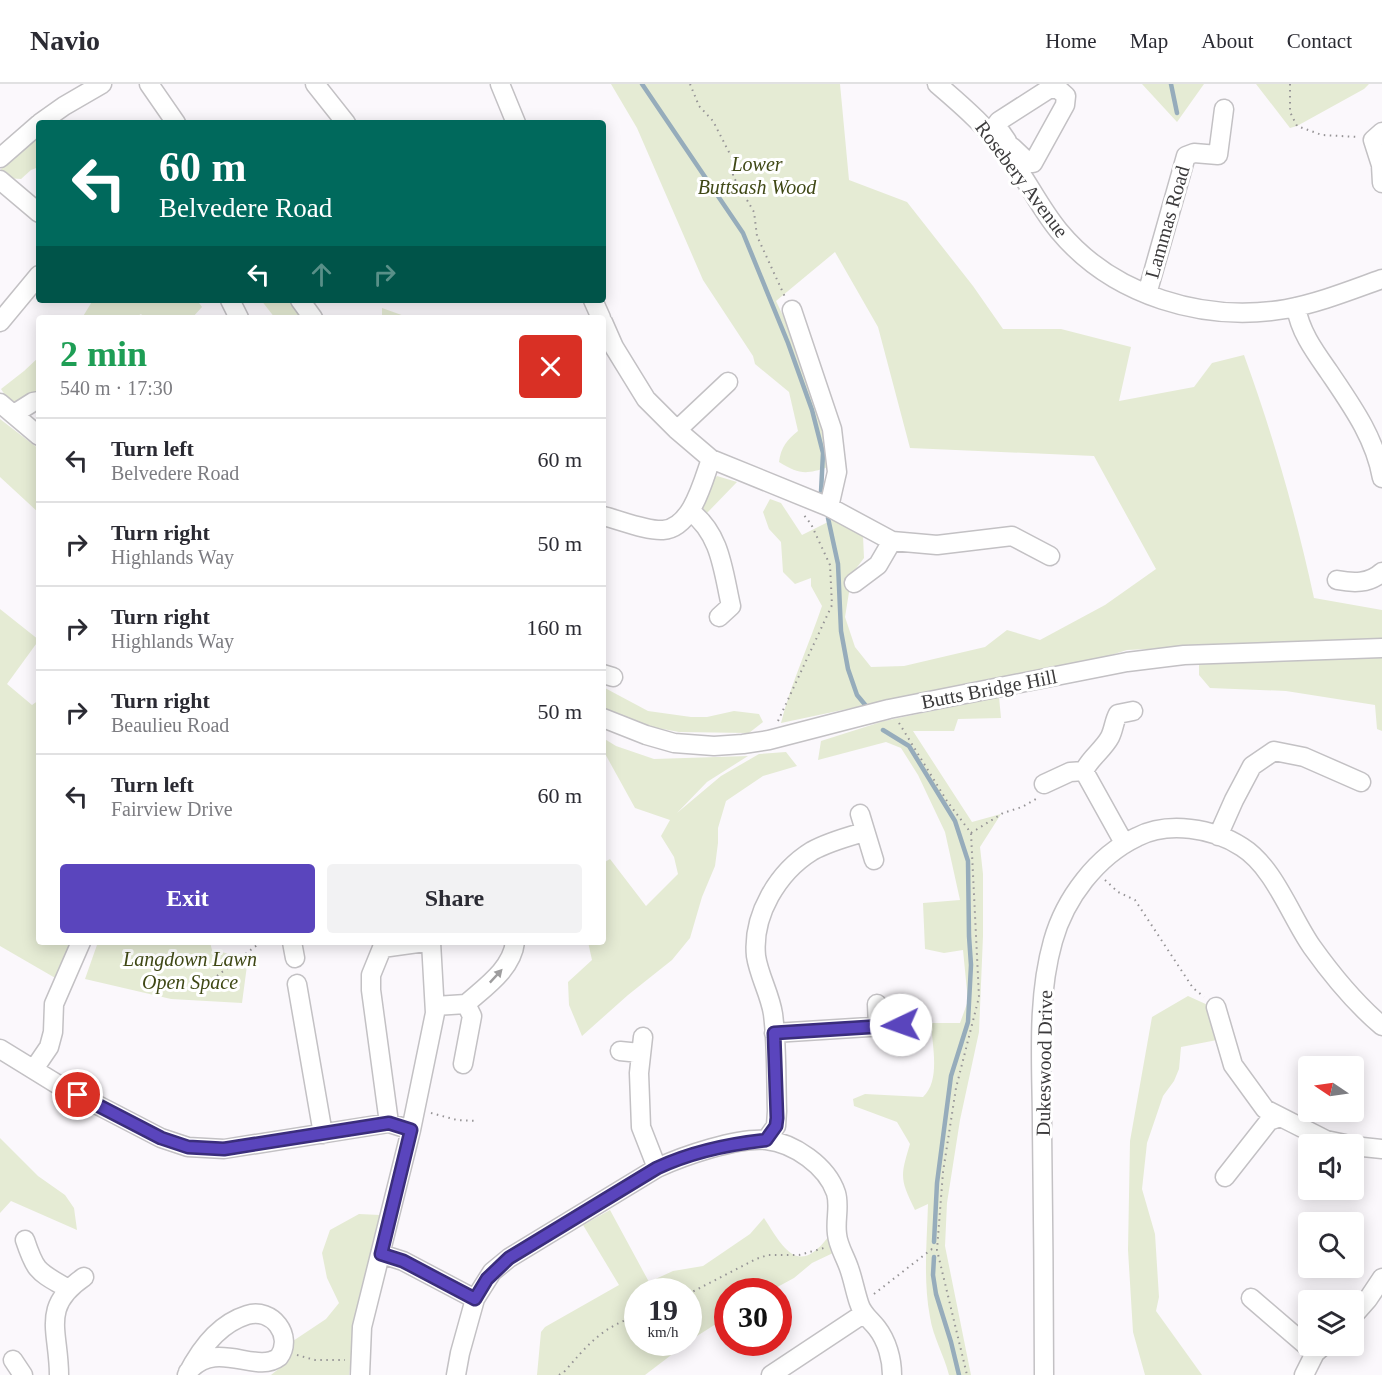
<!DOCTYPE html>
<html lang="en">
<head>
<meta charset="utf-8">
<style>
	:root { --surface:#fff; --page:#f2f2f3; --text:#2b2b33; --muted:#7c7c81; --line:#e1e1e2; --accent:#5a45bd }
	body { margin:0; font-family:Georgia,serif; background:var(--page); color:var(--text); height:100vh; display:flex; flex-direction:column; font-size:22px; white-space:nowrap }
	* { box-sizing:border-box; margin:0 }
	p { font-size:20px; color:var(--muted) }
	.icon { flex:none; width:33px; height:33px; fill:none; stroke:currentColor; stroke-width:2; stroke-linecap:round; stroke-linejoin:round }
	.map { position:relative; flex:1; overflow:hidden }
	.sheet { position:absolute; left:36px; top:231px; width:570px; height:630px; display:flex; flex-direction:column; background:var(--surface); border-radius:6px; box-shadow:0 3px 15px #0003 }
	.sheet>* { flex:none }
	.hud { position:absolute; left:36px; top:36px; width:570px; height:183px; border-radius:6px; box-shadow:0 3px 15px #0003; background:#00695c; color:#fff; overflow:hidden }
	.needle { width:39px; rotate:283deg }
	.fabs { position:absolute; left:1298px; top:972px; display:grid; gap:12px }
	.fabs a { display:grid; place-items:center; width:66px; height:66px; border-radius:6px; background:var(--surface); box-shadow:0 3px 15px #0003; font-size:30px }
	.speed { position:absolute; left:624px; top:1194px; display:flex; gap:12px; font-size:30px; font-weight:700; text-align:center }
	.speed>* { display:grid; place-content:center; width:78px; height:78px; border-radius:50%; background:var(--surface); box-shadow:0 3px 15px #0003; line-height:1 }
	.speed small { font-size:15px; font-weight:400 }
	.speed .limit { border:9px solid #d22; background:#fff; color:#111 }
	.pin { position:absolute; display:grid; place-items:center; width:51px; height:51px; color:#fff; margin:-26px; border:3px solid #fff; border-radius:50%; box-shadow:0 2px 6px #0007 }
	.me { position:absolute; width:66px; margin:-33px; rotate:267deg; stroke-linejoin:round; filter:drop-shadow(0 0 4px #0008) }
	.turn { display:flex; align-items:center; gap:21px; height:126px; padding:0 24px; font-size:27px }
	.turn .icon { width:78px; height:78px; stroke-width:2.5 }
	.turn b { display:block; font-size:42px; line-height:51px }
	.lanes { display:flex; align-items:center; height:57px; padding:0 24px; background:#0003; justify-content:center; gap:30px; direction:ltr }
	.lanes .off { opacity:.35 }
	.round { display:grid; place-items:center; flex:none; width:63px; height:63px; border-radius:6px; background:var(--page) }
	.headline { display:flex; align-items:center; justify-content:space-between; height:102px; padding:0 24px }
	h1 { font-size:36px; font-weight:600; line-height:45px; color:#1e9e55 }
	.action { display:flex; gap:12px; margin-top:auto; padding:12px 24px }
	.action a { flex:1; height:69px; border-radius:6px; background:var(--accent); color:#fff; font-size:24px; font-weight:600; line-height:69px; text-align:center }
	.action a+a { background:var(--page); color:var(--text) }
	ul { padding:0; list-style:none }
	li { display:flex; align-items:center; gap:18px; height:84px; padding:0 24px; border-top:2px solid var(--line) }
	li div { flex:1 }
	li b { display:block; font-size:22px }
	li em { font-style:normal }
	header { display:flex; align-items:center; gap:36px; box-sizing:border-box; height:84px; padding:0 30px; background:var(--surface); border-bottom:2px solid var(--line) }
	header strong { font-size:28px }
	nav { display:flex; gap:33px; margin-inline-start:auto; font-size:21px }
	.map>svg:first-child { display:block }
</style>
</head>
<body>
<header>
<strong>Navio</strong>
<nav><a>Home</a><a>Map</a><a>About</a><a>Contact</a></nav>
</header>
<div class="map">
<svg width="1382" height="1291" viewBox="0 0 1382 1291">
	<rect width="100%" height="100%" fill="#fbf8fc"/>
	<path fill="#e5ebd4" d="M 611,0 L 840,0 L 849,96 L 907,118 L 973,202 L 1003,245 L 1061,245 L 1131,263 L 1119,317 L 1194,303 L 1212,279 L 1244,271 C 1273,351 1296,431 1314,514 L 1382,526 L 1382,557 L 1250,560 L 1127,566 L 1098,575 L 984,596 L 781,639 C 791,599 809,561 822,522 L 811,502 L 811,494 L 795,500 L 783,488 L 781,458 L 769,445 L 763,428 L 770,415 L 781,419 L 802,451 L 836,434 L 863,452 L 864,474 L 852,490 L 845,533 L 855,563 L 871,583 L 904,582 L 985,563 L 1007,546 L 1040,556 L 1105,521 L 1156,485 L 1094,372 L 910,364 L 878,243 L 835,168 L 776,217 C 801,268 823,325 828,383 C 805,391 799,390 779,378 C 781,363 787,356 798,347 L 789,308 L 755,280 L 753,272 L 703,196 L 637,44 Z
		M 1142,0 L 1204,0 L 1177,38 Z
		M 1256,0 L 1369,0 L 1364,5 L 1297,42 L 1290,44 Z
		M 39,53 L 39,83 L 31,86 L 21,95 L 6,94 L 2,92 L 1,85 L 26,56 Z
		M 93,216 L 197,216 L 202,223 L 192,234 L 145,234 L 141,230 L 134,234 L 82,234 Z
		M 261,216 L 293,216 L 307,234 L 275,234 Z
		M 382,224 L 410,234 L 382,234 Z
		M 39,273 L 39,308 L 22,321 L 7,314 L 1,305 L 24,287 Z
		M 0,335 L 39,365 L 39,429 L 0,393 Z
		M 717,392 L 737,398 L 706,430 C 694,417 706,402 717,392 Z
		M 0,525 L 39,556 L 7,600 L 32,621 L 39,616 L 39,858 L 76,858 L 57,895 L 0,862 Z
		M 1382,572 L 1382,647 L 1377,645 L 1375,621 L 1286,607 L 1210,604 L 1199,591 L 1199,578 Z
		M 603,603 L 648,627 L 691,633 L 707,633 L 734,627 L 759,630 L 763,638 L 749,649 L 679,648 L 652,643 L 603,625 Z
		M 999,613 L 1001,634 L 958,635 L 954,647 L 913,647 L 972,738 L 1001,730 L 980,763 L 983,790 L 983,852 L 979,948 L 960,1036 L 947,1119 L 945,1162 L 971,1291 L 949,1291 C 944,1271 933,1253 930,1233 C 923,1196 927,1157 928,1120 L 915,1126 C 900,1095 900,1093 910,1060 L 897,1038 L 854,1022 L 853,1015 L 865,1010 L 923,1013 C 941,996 932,961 931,939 L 960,939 L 968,917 L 963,866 L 944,869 L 925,865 L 923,819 L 960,816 L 945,748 L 918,691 L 901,664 L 886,658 L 818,676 L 821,657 L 884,637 Z
		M 603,654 L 616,662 L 654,675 L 748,672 L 707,698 L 677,729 L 721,692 L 759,670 L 786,668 L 797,682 L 763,692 L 726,717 L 718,744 L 718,759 L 715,782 L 702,813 L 690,854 L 672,876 L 628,911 L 582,952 L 569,921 L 568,898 L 592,876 L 588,858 L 603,858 L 603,779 L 610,775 L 646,822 L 678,790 L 674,773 L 661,752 L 670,736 L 635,724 L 603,666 Z
		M 98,858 L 210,858 L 212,866 L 248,874 L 242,919 L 171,915 L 85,895 Z
		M 1188,912 L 1210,922 L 1217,956 L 1181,963 L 1179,985 L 1174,997 L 1163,1012 L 1147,1059 L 1142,1105 L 1155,1150 L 1159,1213 L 1156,1227 L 1202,1291 L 1145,1291 L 1133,1248 L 1128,1166 L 1130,1057 L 1152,933 Z
		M 0,1054 L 38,1092 L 65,1111 L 74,1124 L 77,1146 L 11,1117 L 0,1129 Z
		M 610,1126 L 649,1198 L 673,1187 L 703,1182 L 750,1150 L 764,1134 C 784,1165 798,1193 829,1152 L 833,1169 L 812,1179 L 794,1194 L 770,1207 L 728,1208 L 727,1233 L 689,1257 L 688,1208 L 638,1208 L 638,1258 L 687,1259 L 645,1291 L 537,1291 L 541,1248 L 545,1243 L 619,1201 L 583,1141 Z
		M 359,1130 L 380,1131 L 360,1217 L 349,1291 L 271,1291 L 281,1283 L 290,1259 L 326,1235 L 339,1219 L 327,1194 L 322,1169 L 330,1146 Z"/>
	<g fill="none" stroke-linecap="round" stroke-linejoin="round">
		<path stroke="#96acbb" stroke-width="4.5" d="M 642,0 L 743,149 L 788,259 L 812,326 L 823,369 L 821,408
			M 1171,0 L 1177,29
			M 828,434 L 838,480 L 841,547 L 848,585 L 857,611 L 867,623
			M 883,646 L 909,662 L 955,737 L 968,777 L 969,852 L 971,881 L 968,938 L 951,992 L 937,1099 L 934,1158
			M 934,1173 L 933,1191 L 936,1210 L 951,1258 L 959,1291"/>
		<g stroke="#c3c1c4" stroke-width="21">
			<path id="minor" d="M 149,0 L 176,39
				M 315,0 L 346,39
				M 500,0 L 516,39
				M 937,0 C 964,23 990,46 1011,75 C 1028,98 1040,124 1059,147 C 1113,212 1204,239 1286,225 C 1319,219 1351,206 1382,195
				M 40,39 L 64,22 L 102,0
				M 1382,48 L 1373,56 L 1381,81 L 1382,99
				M 1007,57 L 996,41 L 999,37 L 1049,5 L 1057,4 L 1066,12 L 1065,21 L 1033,79 L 1029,79 L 1012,63
				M 0,74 L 39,40
				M 0,96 L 39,129
				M 1147,210 L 1186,72 L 1194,69 L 1218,71 L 1224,25
				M 230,216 L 239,234
				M 300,216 L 313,234
				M 593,216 L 601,234
				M 1296,223 C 1300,248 1315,268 1329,288 C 1352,322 1375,354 1382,394
				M 792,226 L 832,345 L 837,388 L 829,423
				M 0,238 L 39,191
				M 603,238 L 614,263 L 646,315 L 677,346 L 711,375 L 829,423 L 892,457 L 937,461 L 1012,452 L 1050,472
				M 0,319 L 39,352
				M 14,330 L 33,318 L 39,317
				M 677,346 L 728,298
				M 690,427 C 721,450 723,487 731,522 L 719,533
				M 603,432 C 620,436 646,447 663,446 C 692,444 703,397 711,375
				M 1337,496 C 1353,499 1369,500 1382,488
				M 854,499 L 878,481 L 892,457
				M 603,590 L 613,593
				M 603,634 L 646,651 L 674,659 L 714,662 L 743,660 L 769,656 L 889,625 L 1127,578 L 1184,571 L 1382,564
				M 1084,687 C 1090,674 1103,666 1110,653 C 1114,645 1114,637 1118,630 L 1133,627
				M 1044,700 L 1070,688 L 1084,687 L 1124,759
				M 860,730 L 874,776
				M 1218,752 L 1234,716 L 1252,682 L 1274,667 L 1304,673 L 1361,698
				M 292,858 L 295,874
				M 297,900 L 323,1050
				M 466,920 C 485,903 512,885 515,858
				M 877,920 L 878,942
				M 435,922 L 466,920 L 472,932 L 463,980
				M 1216,923 L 1233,981 L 1265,1025 L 1326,1056 L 1345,1060
				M 774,949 L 901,941
				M 643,953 L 639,989 L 641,1043 L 657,1084
				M 0,965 L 57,1000 L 161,1054 L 188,1063 L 224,1065 L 389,1039 L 411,1046
				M 620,967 L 640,969
				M 34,985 L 49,963 L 53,948 L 54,920 L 81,858
				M 389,1039 L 371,906 L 371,891 L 382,864 L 425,858
				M 766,1056 L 776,1042 L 777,1027 C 776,995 777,961 773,930 C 770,910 759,892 756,872 C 752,831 778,788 812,767 C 828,758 847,753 864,748
				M 1353,1062 L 1382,1065
				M 1225,1093 L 1269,1037 L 1280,1033
				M 25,1156 C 36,1189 38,1187 68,1205
				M 381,1170 L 403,1177 L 475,1215
				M 1251,1214 L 1315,1269
				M 1353,1232 L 1368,1215 L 1382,1194
				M 13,1276 L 23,1291
				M 59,1291 C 59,1247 40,1223 84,1193
				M 187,1291 C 200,1265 218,1240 247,1231 C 272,1223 294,1252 279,1273 C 256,1291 216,1254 188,1288
				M 360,1291 L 362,1243 L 411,1046 L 435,929 L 431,858
				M 456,1291 L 460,1269 L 475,1215 L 492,1188 L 509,1174 L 657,1084 C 683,1072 738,1053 766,1056 C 794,1059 827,1082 836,1109 C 840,1122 835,1136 837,1150 C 838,1162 845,1172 849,1184 C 853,1195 855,1207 859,1219 C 862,1230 870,1235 877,1244 C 887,1257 892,1275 892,1291
				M 771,1291 L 863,1230
				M 1044,1291 C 1044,1209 1043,1126 1042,1044 C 1042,982 1036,917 1053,857 C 1065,814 1097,772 1137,753 C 1168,737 1213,744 1242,763 C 1274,783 1291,833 1312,863 C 1332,891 1356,920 1382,942
				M 1304,1291 L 1315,1269 L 1323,1262"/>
		</g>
		<path stroke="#969496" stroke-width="2" stroke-dasharray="1.5 4.5" stroke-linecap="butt" d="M 690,0 L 699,22 L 713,37 L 733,76 L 733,92 L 754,128 L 757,152 L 785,213
			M 1290,0 L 1290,28 L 1297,42 L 1322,51 L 1358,53
			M 778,637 L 832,521 L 830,481 L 811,440 L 803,430
			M 899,639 L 947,717 L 971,749 L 979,913 L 956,1004 L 943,1088 L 937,1166 L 967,1291
			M 971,749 L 1003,729 L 1022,723 L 1036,715
			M 1105,796 L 1118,808 L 1135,816 L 1193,904 L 1204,913
			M 217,892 L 261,858
			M 431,1029 L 457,1036 L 478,1037
			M 688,1210 L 756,1175 L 768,1171 L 799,1171 L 824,1164
			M 874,1210 L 932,1165 L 937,1166
			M 297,1271 L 315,1276 L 345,1276
			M 559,1291 L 564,1288 C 587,1262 602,1242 638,1232"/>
		<use href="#minor" stroke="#fff" stroke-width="18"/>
	</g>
	<defs><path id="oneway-solid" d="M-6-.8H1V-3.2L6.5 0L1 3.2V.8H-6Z" transform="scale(1.5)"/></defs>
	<use fill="#9e9d9e" href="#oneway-solid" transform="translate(496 892) rotate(-47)"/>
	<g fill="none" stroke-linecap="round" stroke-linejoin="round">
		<g stroke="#3a2d7b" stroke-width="15">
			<path id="route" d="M 78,1011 L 161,1054 L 188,1063 L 224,1065 L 389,1039 L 411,1046 L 381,1170 L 403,1177 L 475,1215 L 487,1195 L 509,1174 L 657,1084 C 691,1068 729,1060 766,1056 L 776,1042 L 777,1034 L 774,949 L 901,941"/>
		</g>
		<use href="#route" stroke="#5a45bd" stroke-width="10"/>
	</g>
	<g text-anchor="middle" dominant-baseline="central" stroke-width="6" stroke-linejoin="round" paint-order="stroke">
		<g font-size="20" font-style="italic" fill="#3f4815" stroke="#fff">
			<text x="757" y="80">Lower<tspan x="757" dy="23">Buttsash Wood</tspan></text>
			<text x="190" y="875">Langdown Lawn<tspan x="190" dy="23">Open Space</tspan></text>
		</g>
		<g font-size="20" fill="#3c3b3c" stroke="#fff">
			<text transform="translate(1022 95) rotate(53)">Rosebery Avenue</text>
			<text transform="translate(1167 138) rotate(-74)">Lammas Road</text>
			<text transform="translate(989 605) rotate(-11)">Butts Bridge Hill</text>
			<text transform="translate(1044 979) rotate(-89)">Dukeswood Drive</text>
		</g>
	</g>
</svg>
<div class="fabs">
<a><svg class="needle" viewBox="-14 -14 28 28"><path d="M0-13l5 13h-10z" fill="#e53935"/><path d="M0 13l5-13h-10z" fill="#7c7c81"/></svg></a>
<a><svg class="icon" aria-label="sound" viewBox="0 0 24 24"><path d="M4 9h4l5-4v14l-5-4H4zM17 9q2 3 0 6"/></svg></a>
<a><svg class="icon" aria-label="search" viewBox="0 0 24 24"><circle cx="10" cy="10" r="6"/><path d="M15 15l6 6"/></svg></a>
<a><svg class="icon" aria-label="layers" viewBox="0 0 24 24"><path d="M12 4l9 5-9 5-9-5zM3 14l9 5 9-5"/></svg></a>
</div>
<div class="speed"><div>19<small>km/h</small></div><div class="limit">30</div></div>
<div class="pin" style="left:78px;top:1011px;background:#d93025"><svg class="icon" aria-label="arrive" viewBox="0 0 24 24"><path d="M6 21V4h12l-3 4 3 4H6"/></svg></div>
<svg class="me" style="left:901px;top:941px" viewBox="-20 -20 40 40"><circle r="19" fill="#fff"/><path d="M0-13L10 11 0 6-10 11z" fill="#5a45bd"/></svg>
<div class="hud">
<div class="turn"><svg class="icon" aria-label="left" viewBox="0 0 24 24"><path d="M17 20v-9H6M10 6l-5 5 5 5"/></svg><div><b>60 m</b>Belvedere Road</div></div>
<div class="lanes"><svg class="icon" aria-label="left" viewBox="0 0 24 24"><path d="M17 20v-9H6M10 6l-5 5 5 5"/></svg><svg class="icon off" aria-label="ahead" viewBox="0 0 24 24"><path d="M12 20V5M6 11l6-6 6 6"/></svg><svg class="icon off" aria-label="right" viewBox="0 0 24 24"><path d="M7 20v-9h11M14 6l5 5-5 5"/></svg></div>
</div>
<section class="sheet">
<div class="headline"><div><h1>2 min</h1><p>540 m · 17:30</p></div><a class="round" style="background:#d93025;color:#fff"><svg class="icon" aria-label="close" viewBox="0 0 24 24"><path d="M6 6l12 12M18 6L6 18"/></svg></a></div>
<ul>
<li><svg class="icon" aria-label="left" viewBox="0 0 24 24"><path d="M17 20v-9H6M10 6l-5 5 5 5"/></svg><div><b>Turn left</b><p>Belvedere Road</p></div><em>60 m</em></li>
<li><svg class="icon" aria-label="right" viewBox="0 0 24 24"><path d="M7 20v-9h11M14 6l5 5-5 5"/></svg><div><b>Turn right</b><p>Highlands Way</p></div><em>50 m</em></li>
<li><svg class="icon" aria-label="right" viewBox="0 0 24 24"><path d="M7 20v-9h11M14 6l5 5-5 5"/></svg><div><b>Turn right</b><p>Highlands Way</p></div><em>160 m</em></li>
<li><svg class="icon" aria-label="right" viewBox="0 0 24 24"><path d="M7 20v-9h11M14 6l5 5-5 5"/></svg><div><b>Turn right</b><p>Beaulieu Road</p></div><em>50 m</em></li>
<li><svg class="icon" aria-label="left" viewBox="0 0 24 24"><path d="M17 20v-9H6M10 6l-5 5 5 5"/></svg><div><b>Turn left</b><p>Fairview Drive</p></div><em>60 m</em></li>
</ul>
<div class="action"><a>Exit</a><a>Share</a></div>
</section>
</div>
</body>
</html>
